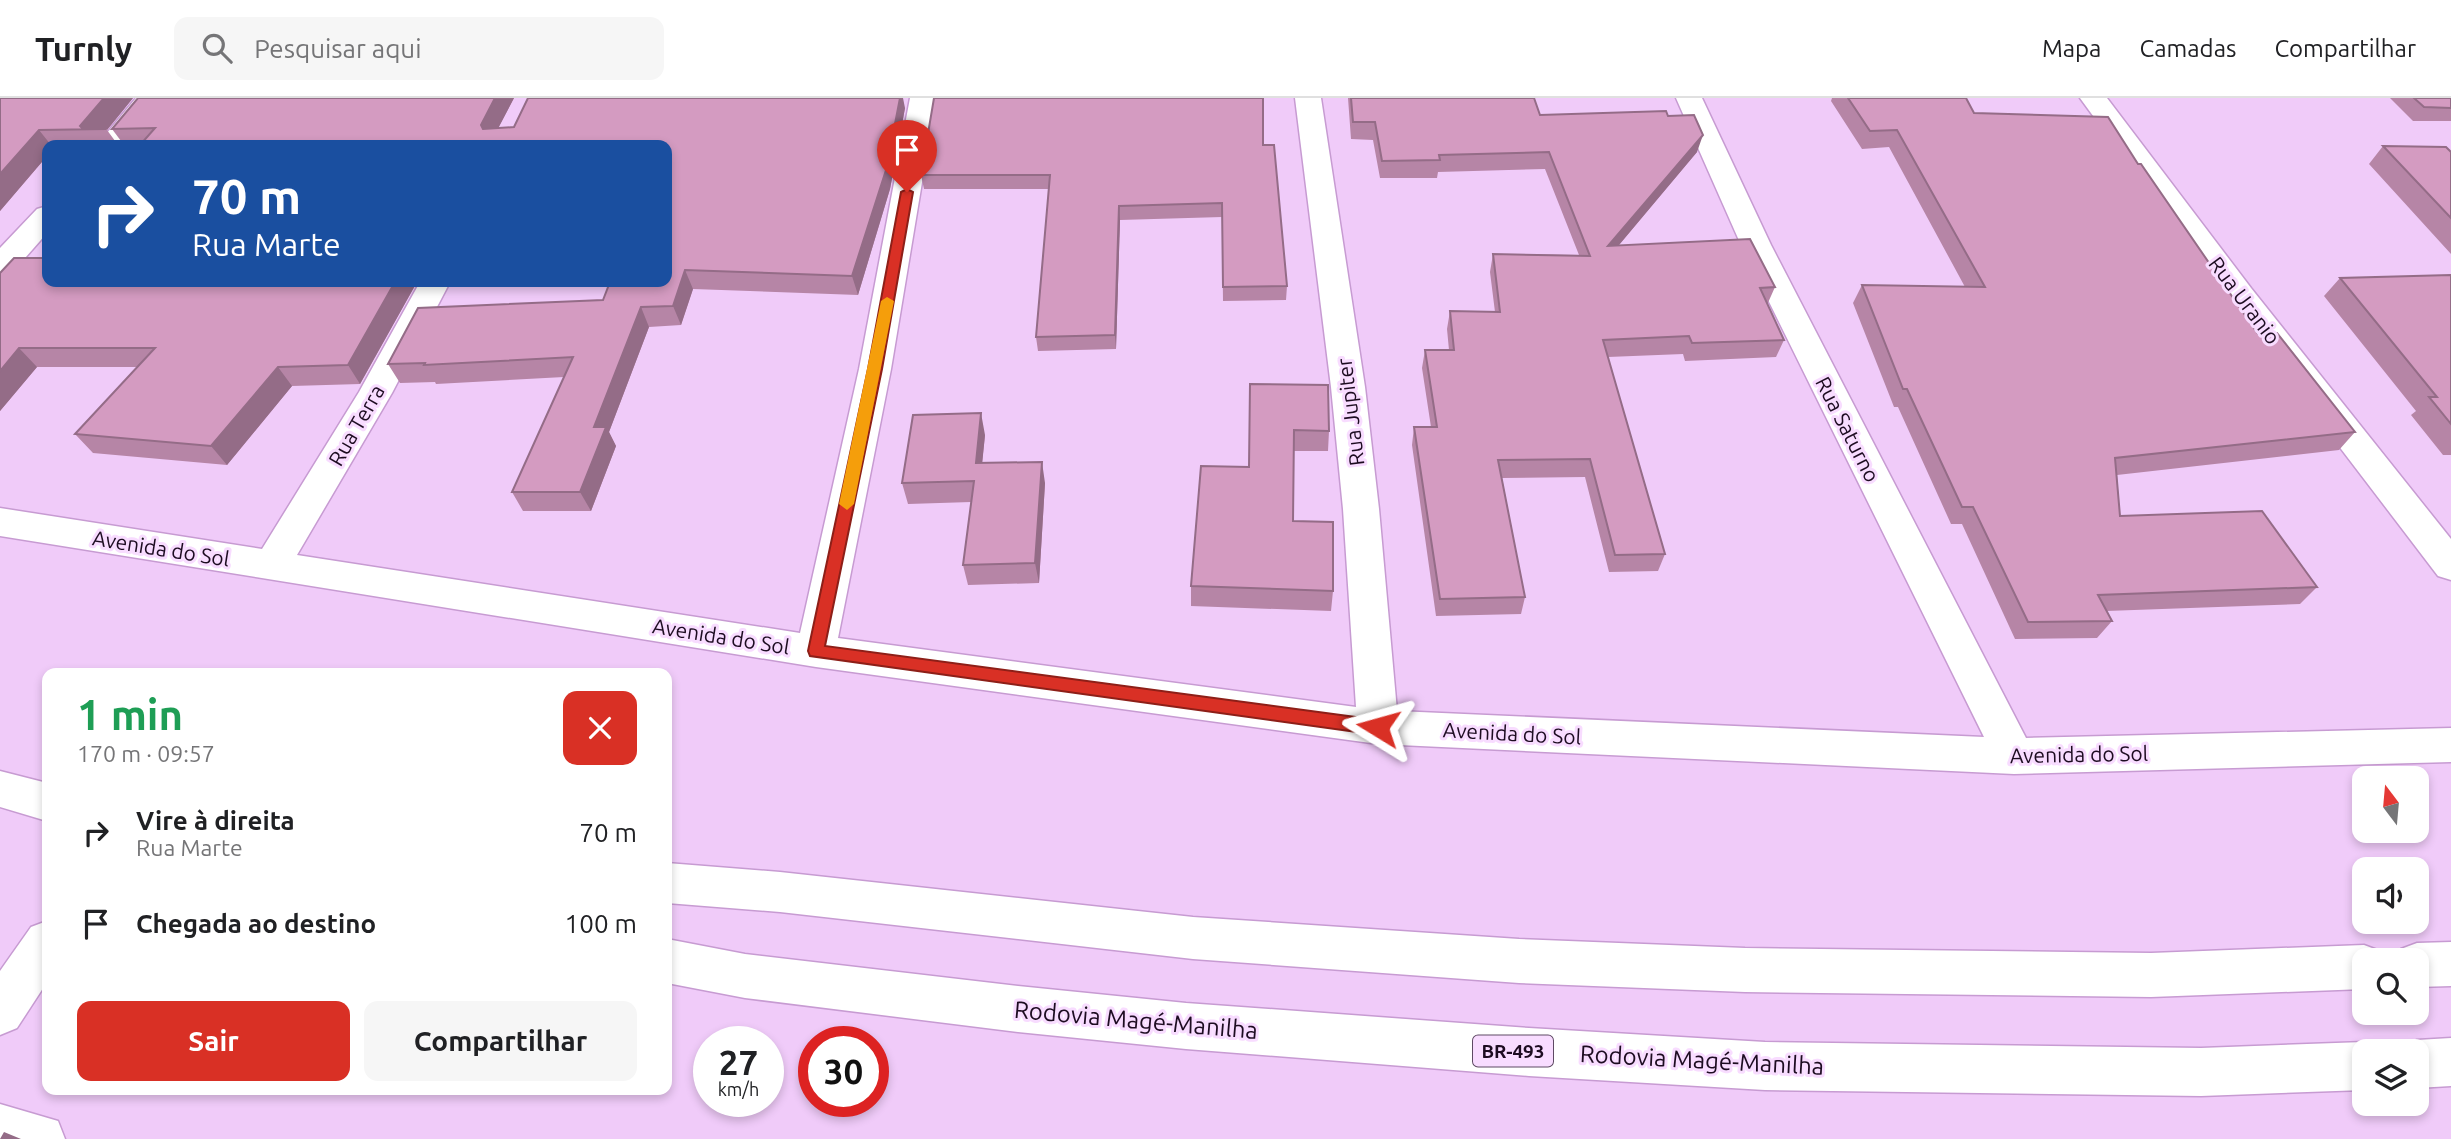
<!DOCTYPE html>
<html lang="pt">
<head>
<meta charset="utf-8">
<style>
	:root { --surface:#fff; --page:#f6f6f6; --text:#202124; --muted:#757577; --line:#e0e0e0; --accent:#d93025 }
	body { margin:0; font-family:Ubuntu,sans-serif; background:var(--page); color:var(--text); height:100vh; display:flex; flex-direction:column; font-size:26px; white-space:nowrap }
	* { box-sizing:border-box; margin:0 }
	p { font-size:23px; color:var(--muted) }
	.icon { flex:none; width:38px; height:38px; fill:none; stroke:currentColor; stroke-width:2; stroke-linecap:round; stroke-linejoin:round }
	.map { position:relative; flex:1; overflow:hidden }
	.side { position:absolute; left:42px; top:570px; width:630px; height:427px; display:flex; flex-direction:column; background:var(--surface); border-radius:14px; box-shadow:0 4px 10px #0003 }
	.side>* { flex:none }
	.guide { position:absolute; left:42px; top:42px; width:630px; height:147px; border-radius:14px; box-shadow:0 4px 10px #0003; background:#1a4fa0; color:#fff; overflow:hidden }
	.needle { width:46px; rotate:344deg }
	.buttons { position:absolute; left:2352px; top:668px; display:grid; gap:14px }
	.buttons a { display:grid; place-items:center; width:77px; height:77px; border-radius:14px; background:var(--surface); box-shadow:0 4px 10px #0003; font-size:35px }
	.speed { position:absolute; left:693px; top:928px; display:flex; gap:14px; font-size:35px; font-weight:700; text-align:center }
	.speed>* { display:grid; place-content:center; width:91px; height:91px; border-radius:50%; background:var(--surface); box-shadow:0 4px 10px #0003; line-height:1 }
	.speed small { font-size:18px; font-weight:400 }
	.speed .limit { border:10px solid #d22; background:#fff; color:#111 }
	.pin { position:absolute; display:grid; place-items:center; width:60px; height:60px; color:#fff; margin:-72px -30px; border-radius:50% 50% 50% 0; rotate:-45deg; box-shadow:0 0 7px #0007 }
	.pin .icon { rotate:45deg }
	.me { position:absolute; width:77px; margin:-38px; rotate:278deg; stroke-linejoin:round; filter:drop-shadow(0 0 5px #0008) }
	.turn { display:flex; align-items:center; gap:24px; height:147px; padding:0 35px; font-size:32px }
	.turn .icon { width:91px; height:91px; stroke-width:2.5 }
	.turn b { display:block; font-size:49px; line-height:60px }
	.round { display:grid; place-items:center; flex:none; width:74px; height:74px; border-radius:14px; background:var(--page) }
	.overview { display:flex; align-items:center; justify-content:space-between; height:119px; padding:0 35px }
	h1 { font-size:42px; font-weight:700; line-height:52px; color:#1e9e55 }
	.cta { display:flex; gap:14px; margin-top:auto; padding:14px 35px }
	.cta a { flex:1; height:80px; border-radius:14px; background:var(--accent); color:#fff; font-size:28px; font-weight:700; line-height:80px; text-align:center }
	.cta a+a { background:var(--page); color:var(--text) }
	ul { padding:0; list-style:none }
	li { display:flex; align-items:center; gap:21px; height:91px; padding:0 35px }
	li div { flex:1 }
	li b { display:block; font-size:26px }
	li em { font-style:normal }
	header { display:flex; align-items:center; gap:42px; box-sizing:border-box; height:98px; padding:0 35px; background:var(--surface); border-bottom:2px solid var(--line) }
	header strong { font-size:33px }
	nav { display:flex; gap:38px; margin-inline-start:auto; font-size:24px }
	.search { width:490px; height:63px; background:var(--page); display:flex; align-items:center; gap:18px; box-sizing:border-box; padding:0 24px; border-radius:14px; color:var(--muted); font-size:26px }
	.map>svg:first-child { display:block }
</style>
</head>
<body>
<header>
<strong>Turnly</strong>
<div class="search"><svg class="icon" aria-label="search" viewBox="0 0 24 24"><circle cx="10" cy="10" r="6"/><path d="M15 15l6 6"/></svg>Pesquisar aqui</div>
<nav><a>Mapa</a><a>Camadas</a><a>Compartilhar</a></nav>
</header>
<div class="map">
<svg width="2451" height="1041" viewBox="0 0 2451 1041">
	<rect width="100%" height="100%" fill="#f0cbf9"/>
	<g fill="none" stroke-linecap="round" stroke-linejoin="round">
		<g stroke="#c79bd2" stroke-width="3">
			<path id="street" d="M 136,0 L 163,0 L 125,47 L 97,47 Z
				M 910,0 L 936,0 L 891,271 L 838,540 L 1356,609 L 1343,411 L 1331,289 L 1295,0 L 1321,0 L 1365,289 L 1379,411 L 1397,613 L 1984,639 L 1741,147 L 1676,0 L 1702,0 L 1771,147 L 2026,640 L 2451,630 L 2451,664 L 2014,676 L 1378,646 L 816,569 L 0,438 L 0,410 L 262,451 L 359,294 L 420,184 L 450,184 L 392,295 L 297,457 L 800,535 L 859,271 Z
				M 2080,0 L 2107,0 L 2251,190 L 2451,441 L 2451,482 L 2438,478 L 2229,204 Z
				M 47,108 L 47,135 L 11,176 L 0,179 L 0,150 L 37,111 Z
				M 47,823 L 47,884 L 17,930 L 0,937 L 0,873 L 31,829 Z
				M 0,1006 L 58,1023 L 65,1041 L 0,1041 Z"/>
		</g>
		<g stroke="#c79bd2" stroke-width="3">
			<path id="highway" d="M 0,673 L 47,685 L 47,723 L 0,709 Z
				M 667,765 L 780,774 L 1193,819 L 1519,841 L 1745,850 L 2151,855 L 2364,847 L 2380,853 L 2384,863 L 2364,863 L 2364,891 L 2151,899 L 1745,894 L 1519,885 L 1193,861 L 780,814 L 667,805 Z
				M 667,841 L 745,856 L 1018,888 L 1186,905 L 1529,930 L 1765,944 L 2201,950 L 2364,944 L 2382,954 L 2364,954 L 2364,992 L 2201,998 L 1765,992 L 1529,978 L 1186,951 L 1018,934 L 745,900 L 667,885 Z
				M 2451,844 L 2451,888 L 2417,889 L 2417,863 L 2396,863 L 2401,851 L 2417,845 Z
				M 2451,940 L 2451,988 L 2417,990 L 2417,954 L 2398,954 L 2400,949 L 2417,942 Z"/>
		</g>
		<use href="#street" fill="#fff" fill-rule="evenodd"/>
		<use href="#highway" fill="#fff" fill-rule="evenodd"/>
	</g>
	<path fill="#b685a6" d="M 0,0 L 133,0 L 107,32 L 118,47 L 47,47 L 47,58 L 0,113 Z
		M 138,0 L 514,0 L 498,30 L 905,10 L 890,91 L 858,197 L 693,191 L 681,227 L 649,229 L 609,334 L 616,348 L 591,413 L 523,413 L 512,394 L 564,279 L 436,286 L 435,284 L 400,285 L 388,266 L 603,202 L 667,47 L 124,47 L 112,31 Z
		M 1348,0 L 1534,0 L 1540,17 L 1668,18 L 1697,54 L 1619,147 L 1775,189 L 1767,207 L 1784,242 L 1776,259 L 1685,263 L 1683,256 L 1608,259 L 1665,456 L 1658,473 L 1609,474 L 1585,379 L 1502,380 L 1525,499 L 1521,516 L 1436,518 L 1412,347 L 1414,329 L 1431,329 L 1422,270 L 1425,252 L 1449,252 L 1447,231 L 1450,213 L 1495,214 L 1490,174 L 1493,156 L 1579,157 L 1545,71 L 1438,74 L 1437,80 L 1380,80 L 1373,42 L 1351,41 Z
		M 1832,0 L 1848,0 L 1974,15 L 2138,66 L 2258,236 L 2355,334 L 2339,352 L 2117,377 L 2120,418 L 2317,489 L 2300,506 L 2106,513 L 2112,523 L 2097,540 L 2015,541 L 1962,426 L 1951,426 L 1898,309 L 1894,309 L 1853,205 L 1862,187 L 1965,189 L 1889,49 L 1862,51 L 1831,3 Z
		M 2390,0 L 2451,0 L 2451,23 L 2413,23 Z
		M 1263,47 L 1287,188 L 1286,202 L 1223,203 L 1222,119 L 1120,122 L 1116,251 L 1038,253 L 1036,239 L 1049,91 L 924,91 L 921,77 Z
		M 2383,48 L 2451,54 L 2451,156 L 2369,66 Z
		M 0,175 L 47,184 L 417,184 L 360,286 L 292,288 L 227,367 L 93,355 L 75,336 L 137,269 L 37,269 L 0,313 Z
		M 2451,177 L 2451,357 L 2443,357 L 2411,317 L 2416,313 L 2324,198 L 2340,180 Z
		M 1250,286 L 1329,333 L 1328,353 L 1294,353 L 1293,423 L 1333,493 L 1331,513 L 1191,508 L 1191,488 L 1249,369 Z
		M 985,337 L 982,365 L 1045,385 L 1039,485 L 968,487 L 963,467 L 971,404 L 908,406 L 902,385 Z"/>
	<path fill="#946c87" d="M 104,0 L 133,0 L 107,32 L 106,31 L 82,31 L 80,28 Z
		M 495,0 L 514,0 L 490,46 L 481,27 Z
		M 900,0 L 903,0 L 905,10 L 890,91 L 858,197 L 852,178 Z
		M 39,32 L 51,47 L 47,47 L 47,58 L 0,113 L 0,76 Z
		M 1703,37 L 1697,54 L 1603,166 L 1608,148 Z
		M 1119,108 L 1120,122 L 1116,251 L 1115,237 Z
		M 685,172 L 693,191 L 681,227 L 673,208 Z
		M 395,184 L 417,184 L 360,286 L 348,267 Z
		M 641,209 L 649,229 L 609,334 L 616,348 L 591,413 L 580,394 L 594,329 Z
		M 19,250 L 37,269 L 0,313 L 0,273 Z
		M 278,269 L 292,288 L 227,367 L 211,348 Z
		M 981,315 L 985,337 L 980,387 L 976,365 Z
		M 1042,364 L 1045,385 L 1039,485 L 1035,465 Z
		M 4,1034 L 21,1041 L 0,1041 Z"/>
	<path fill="#d49bc1" stroke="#946c87" stroke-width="2" d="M 0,0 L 104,0 L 80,28 L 83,31 L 106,31 L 39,32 L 0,76 Z
		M 138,0 L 495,0 L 481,27 L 483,31 L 514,29 L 528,0 L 900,0 L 886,72 L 852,178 L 685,172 L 673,208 L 641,209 L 594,329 L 606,329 L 580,394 L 512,394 L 573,259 L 424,267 L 425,265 L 388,266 L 418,210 L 603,202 L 610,184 L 667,184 L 667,47 L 140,47 L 155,30 L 112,31 Z
		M 934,0 L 1263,0 L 1263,47 L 1274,47 L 1287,188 L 1223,189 L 1222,105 L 1119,108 L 1115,237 L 1036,239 L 1050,77 L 921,77 Z
		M 1351,0 L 1534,0 L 1540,17 L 1666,13 L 1668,18 L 1694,17 L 1703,37 L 1608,148 L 1750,141 L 1775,189 L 1760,190 L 1784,242 L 1692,245 L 1689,238 L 1603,242 L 1665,456 L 1615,457 L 1590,361 L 1498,362 L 1525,499 L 1440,501 L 1414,329 L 1437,329 L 1425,252 L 1454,252 L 1450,213 L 1500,214 L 1493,156 L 1590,158 L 1549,54 L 1439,57 L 1440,62 L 1382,63 L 1375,24 L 1353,24 Z
		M 1848,0 L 1966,0 L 1974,15 L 2108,19 L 2138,66 L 2141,66 L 2258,236 L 2277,235 L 2355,334 L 2115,360 L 2120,418 L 2262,413 L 2317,489 L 2098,497 L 2112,523 L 2028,524 L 1973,409 L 1962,409 L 1907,291 L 1903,291 L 1862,187 L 1985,189 L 1897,32 L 1870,33 Z
		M 2414,0 L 2451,0 L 2451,10 L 2424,9 Z
		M 2383,48 L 2446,49 L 2451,54 L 2451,120 Z
		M 14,160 L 47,160 L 47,184 L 395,184 L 348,267 L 278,269 L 211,348 L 75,336 L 155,250 L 19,250 L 0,273 L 0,175 Z
		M 2451,177 L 2451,326 L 2429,299 L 2437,299 L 2340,180 Z
		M 1250,286 L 1328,287 L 1329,333 L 1294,332 L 1293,423 L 1333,424 L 1333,493 L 1191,488 L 1201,368 L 1249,369 Z
		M 981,315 L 976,365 L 1042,364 L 1035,465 L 963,467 L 974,383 L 902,385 L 913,317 Z"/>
	<path fill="#d93025" stroke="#8d1f18" stroke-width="2" d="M 907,91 L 913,94 L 882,271 L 825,548 L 1378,622 L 1384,624 L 1387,629 L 1384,634 L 1378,637 L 810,558 L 808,553 L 868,271 L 901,94 Z"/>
	<path fill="#f59e0b" d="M 887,199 L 894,203 L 854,406 L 847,412 L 839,406 L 881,203 Z"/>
	<g text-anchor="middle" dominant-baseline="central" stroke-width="6" stroke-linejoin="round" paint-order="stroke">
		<rect fill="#f8dcff" stroke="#5f4a64" stroke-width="2" x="1473" y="937.5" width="80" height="31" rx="5"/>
		<g font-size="19" font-weight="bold" fill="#1d0c21">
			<text x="1513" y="953">BR-493</text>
		</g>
		<g font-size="21" fill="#1d0c21" stroke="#f8dcff">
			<text transform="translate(2245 202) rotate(53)">Rua Uranio</text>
			<text transform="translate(1350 314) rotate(-97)">Rua Jupiter</text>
			<text transform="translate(356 327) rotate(-60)">Rua Terra</text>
			<text transform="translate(1848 331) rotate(63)">Rua Saturno</text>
			<text transform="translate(161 450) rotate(9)">Avenida do Sol</text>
			<text transform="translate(721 538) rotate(9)">Avenida do Sol</text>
			<text transform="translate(1512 635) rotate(3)">Avenida do Sol</text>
			<text transform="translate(2079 656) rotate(-1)">Avenida do Sol</text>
		</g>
		<g font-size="24" fill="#1d0c21" stroke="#f8dcff">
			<text transform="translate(1136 922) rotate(5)">Rodovia Magé-Manilha</text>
			<text transform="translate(1702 962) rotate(3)">Rodovia Magé-Manilha</text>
		</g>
	</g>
</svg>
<div class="buttons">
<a><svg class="needle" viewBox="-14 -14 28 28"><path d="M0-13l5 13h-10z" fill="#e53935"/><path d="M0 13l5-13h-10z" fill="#757577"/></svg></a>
<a><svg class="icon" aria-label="sound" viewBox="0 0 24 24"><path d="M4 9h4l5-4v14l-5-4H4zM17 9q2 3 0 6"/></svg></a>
<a><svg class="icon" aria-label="search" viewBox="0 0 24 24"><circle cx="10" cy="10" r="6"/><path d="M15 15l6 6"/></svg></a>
<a><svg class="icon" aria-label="layers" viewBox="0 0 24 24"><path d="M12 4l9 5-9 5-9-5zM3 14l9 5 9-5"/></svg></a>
</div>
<div class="speed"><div>27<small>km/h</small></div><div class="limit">30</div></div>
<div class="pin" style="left:907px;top:94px;background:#d93025"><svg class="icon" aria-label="arrive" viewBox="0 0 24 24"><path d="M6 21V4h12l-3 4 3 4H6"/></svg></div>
<svg class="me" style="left:1378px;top:629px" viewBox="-20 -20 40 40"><path d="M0-17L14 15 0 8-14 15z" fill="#d93025" stroke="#fff" stroke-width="4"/></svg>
<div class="guide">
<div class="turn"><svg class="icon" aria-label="right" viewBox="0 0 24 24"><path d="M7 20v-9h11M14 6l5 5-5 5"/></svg><div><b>70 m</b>Rua Marte</div></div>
</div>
<section class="side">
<div class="overview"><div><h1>1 min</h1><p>170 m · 09:57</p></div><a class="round" style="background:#d93025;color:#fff"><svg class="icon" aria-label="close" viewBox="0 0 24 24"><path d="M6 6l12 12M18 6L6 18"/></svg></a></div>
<ul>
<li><svg class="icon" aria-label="right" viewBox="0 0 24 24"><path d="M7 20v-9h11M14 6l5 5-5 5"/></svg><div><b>Vire à direita</b><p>Rua Marte</p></div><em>70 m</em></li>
<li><svg class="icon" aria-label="arrive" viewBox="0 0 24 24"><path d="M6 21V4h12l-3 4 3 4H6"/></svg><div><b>Chegada ao destino</b></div><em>100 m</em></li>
</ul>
<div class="cta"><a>Sair</a><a>Compartilhar</a></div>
</section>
</div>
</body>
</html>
